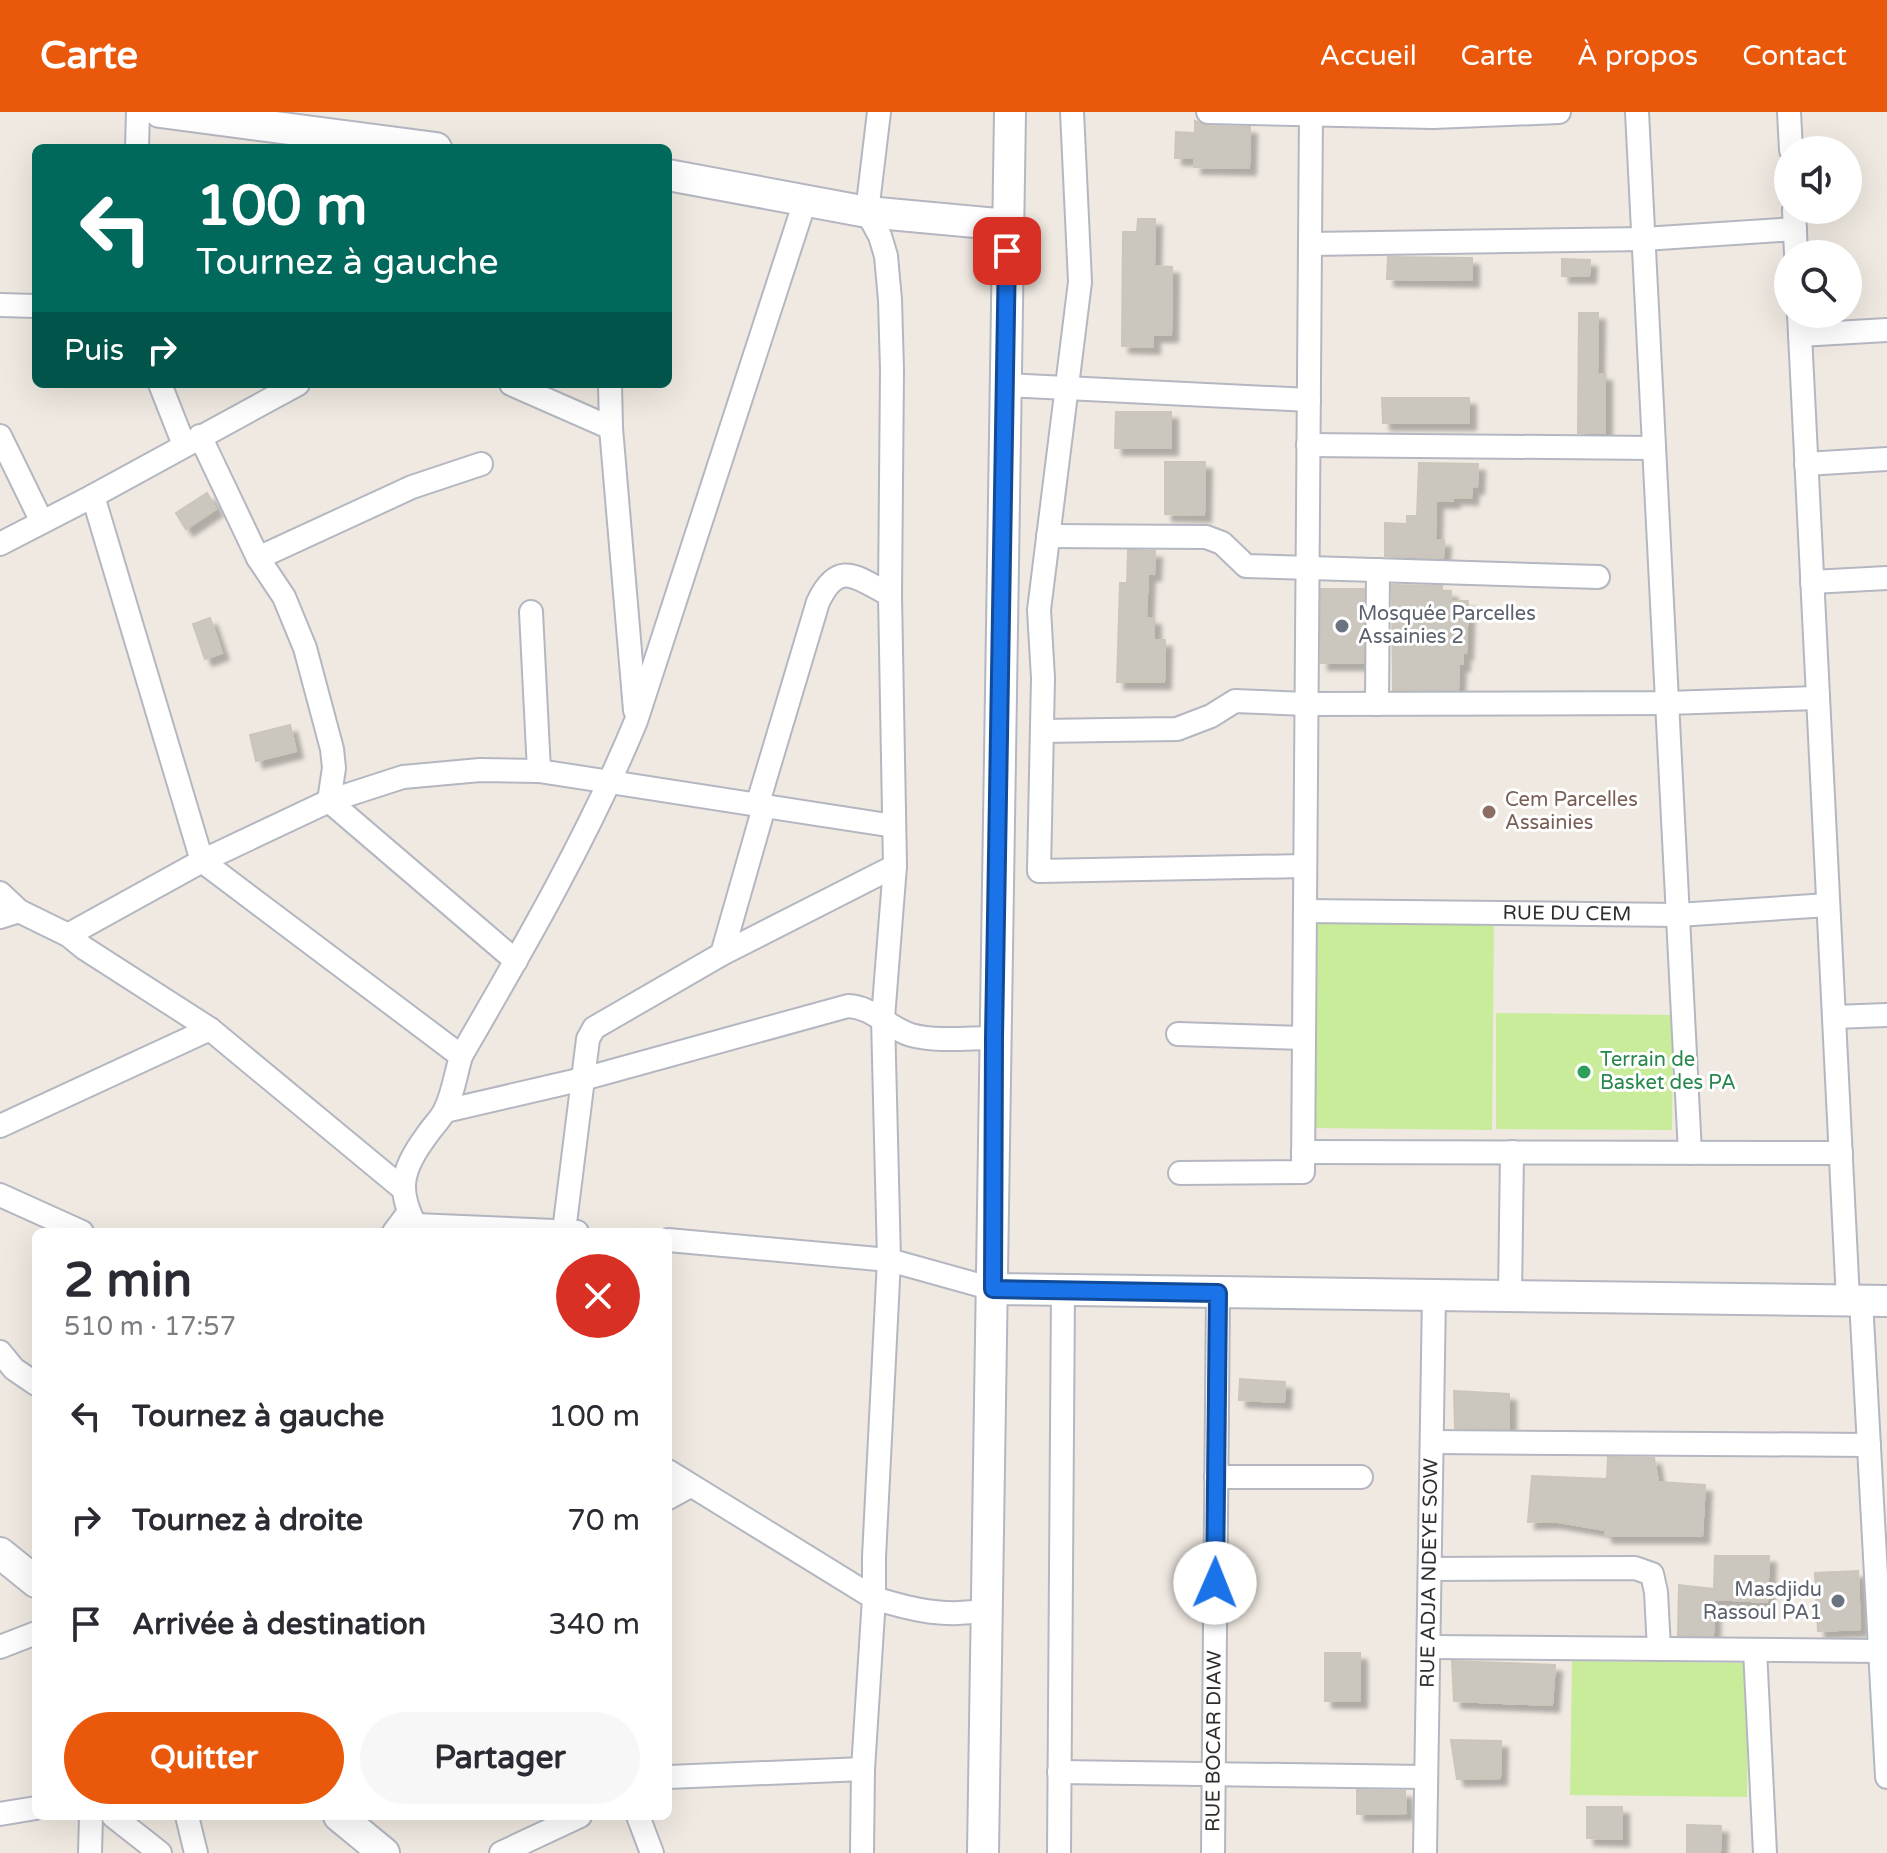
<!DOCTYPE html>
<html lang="fr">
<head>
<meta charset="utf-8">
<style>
	:root { --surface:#fff; --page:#f7f7f7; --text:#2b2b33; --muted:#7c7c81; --accent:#ea580c }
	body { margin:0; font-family:"Varela Round",sans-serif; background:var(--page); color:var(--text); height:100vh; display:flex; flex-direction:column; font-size:30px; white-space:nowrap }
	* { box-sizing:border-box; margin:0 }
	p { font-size:26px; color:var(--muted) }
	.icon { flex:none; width:44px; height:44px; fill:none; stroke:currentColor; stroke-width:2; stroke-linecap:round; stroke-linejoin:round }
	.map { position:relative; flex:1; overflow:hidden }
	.drawer { position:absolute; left:32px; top:1116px; width:640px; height:592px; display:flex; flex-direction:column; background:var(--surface); border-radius:12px; box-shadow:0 8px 32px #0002 }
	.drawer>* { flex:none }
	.top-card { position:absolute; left:32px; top:32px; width:640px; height:244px; border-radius:12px; box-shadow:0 8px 32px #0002; background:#00695c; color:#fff; overflow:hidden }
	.controls { position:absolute; left:1774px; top:24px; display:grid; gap:16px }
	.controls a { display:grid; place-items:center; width:88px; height:88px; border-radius:50%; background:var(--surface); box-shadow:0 8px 32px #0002; font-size:40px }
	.pin { position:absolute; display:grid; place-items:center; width:68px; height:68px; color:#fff; margin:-34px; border-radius:16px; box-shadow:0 4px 12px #0006 }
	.me { position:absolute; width:88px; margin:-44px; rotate:1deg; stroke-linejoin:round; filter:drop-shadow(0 0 6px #0008) }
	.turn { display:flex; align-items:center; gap:28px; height:168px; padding:0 32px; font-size:36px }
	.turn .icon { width:104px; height:104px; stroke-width:2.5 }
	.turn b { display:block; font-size:56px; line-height:68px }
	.then { display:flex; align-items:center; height:76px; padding:0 32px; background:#0003; gap:16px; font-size:30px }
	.round { display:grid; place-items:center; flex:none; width:84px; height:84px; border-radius:42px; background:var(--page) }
	.head { display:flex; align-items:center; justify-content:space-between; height:136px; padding:0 32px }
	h1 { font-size:48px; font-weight:800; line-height:60px }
	.cta { display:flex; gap:16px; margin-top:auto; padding:16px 32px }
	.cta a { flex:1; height:92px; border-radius:48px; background:var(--accent); color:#fff; font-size:32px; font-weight:800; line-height:92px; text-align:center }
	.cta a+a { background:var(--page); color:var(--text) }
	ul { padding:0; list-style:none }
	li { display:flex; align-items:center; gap:24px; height:104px; padding:0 32px }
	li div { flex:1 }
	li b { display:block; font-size:30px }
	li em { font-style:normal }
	header { display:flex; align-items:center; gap:48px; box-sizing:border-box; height:112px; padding:0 40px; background:var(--accent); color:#fff }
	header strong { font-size:38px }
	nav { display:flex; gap:44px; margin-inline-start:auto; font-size:28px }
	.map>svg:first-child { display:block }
</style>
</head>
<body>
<header>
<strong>Carte</strong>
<nav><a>Accueil</a><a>Carte</a><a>À propos</a><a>Contact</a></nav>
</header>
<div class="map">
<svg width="1887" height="1741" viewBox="0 0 1887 1741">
	<defs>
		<filter id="shadow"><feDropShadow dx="7" dy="7" stdDeviation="2" flood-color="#0004"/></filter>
	</defs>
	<rect width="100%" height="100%" fill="#efe9e1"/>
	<path fill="#c9ec9a" d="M 1314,811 L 1494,813 L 1492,1018 L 1312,1016 Z
		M 1496,901 L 1673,903 L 1672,1018 L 1496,1017 Z
		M 1572,1549 L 1748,1551 L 1747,1685 L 1570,1683 Z"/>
	<path fill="#cbc7bf" stroke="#cbc5ba" stroke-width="2" filter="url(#shadow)" d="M 1195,9 L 1208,14 L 1250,15 L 1249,56 L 1194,55 L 1195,46 L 1175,46 L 1176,20 L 1195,21 Z
		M 1138,107 L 1155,107 L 1154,154 L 1172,155 L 1171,223 L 1153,223 L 1153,235 L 1122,234 L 1123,120 L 1137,120 Z
		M 1388,145 L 1472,146 L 1472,168 L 1387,167 Z
		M 1562,147 L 1590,148 L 1589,164 L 1562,164 Z
		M 1579,201 L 1598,201 L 1597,262 L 1605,262 L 1605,321 L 1578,321 Z
		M 1382,286 L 1469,286 L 1469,311 L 1383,311 Z
		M 1116,300 L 1171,300 L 1171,336 L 1115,336 Z
		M 1165,350 L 1205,350 L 1204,403 L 1165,402 Z
		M 1419,351 L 1478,352 L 1477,375 L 1472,375 L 1471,386 L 1453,385 L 1453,389 L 1436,389 L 1435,428 L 1444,428 L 1443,446 L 1385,444 L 1385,411 L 1407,412 L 1407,404 L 1417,404 Z
		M 207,381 L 216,397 L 186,417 L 176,401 Z
		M 1128,438 L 1155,439 L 1154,462 L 1148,461 L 1146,506 L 1154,506 L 1154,528 L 1165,528 L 1164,570 L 1117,570 L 1120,471 L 1127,471 Z
		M 1392,473 L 1442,474 L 1442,479 L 1451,479 L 1450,489 L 1468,489 L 1466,541 L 1463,540 L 1463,552 L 1459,552 L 1458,578 L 1393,578 Z
		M 1321,477 L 1364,477 L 1363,551 L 1321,551 Z
		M 210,506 L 222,541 L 205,547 L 193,512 Z
		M 290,613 L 296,639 L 256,649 L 250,623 Z
		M 1240,1267 L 1285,1270 L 1284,1290 L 1239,1288 Z
		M 1454,1279 L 1509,1282 L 1509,1317 L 1455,1316 Z
		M 1608,1345 L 1654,1346 L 1658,1370 L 1705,1373 L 1702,1424 L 1605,1424 L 1605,1418 L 1553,1409 L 1528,1410 L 1532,1364 L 1607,1367 Z
		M 1715,1444 L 1769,1444 L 1767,1490 L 1714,1487 L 1713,1524 L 1678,1523 L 1679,1473 L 1714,1477 Z
		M 1858,1459 L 1860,1517 L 1818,1519 L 1815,1461 Z
		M 1325,1541 L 1360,1541 L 1360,1589 L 1325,1589 Z
		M 1452,1549 L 1555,1553 L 1552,1593 L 1454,1589 Z
		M 1451,1628 L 1501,1629 L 1500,1666 L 1457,1667 Z
		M 1357,1678 L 1405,1679 L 1406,1701 L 1357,1702 Z
		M 1587,1695 L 1622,1695 L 1622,1727 L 1587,1726 Z
		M 1687,1713 L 1721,1714 L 1720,1741 L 1687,1741 Z"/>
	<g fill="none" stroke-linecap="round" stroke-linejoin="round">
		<g stroke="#b4b7c1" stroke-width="26">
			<g id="street">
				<path d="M 879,0 L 867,100 L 880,124 L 886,144 L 890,188 L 892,258 L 890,483 L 895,754 L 883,906 L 889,1148 L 874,1445 L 874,1486 C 912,1498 946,1506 987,1498"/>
				<path d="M 1072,0 L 1080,170 L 1039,498 L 1043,566 L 1039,759 L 1305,754"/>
				<path d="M 1208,0 L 1433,5 L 1559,0"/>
				<path d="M 1637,0 L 1690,1041"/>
				<path d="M 1789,0 L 1791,38"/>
				<path d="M 137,36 L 138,0"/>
				<path d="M 1794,98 L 1796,142"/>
				<path d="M 1310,132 L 1644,127 L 1795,117"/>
				<path d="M 0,193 L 36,194"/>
				<path d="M 1799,202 L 1848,1188"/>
				<path d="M 1800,223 L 1887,218"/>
				<path d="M 160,272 L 184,333"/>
				<path d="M 511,272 L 611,316"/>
				<path d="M 610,272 L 611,316 L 635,598"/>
				<path d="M 1004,273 L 1309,288"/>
				<path d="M 0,324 L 42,410"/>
				<path d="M 200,324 L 258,446 L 284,485 L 305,536 L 332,637 L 334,656 L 329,689 L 516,849"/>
				<path d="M 1308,333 L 1654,336"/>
				<path d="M 1806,352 L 1887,347"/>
				<path d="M 93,384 L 298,272"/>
				<path d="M 1048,424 L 1206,425 L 1222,431 L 1246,454 L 1598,465"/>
				<path d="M 0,432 L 93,384 L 202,749 L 461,944 C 456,961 453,982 445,998 C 441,1007 432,1015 427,1023 C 400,1059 396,1080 419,1120"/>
				<path d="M 258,446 L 412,375 L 481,352"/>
				<path d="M 1812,470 L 1887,466"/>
				<path d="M 531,500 L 539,659"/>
				<path d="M 1377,592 L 1378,458"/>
				<path d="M 1042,619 L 1177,617 L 1211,604 L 1235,589 L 1306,592 L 1667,591 L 1818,586"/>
				<path d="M 757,694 L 818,490 C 839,446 857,466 890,483"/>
				<path d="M 0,781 L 19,799"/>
				<path id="s1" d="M 1305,799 L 1678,803 L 1828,793"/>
				<path d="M 0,805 L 19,799 L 68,823 L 84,836 L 210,917 L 402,1076"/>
				<path d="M 68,823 L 202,749 L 329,689 L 403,665 L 480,658 L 539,659 L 894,714"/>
				<path d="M 722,842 L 764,695"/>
				<path d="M 1834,905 L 1887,903"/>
				<path d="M 1178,922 L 1304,926"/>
				<path d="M 461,944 C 524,835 588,725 636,609 L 805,89"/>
				<path d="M 445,999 L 583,967 L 848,894 C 873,895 888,916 911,923 C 937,930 968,926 994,926"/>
				<path d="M 0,1014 L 210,917"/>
				<path d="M 1303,1040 L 1841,1041"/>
				<path d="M 1180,1061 L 1303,1060 L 1311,0"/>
				<path d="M 0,1083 L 82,1120"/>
				<path d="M 415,1113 L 577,1120"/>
				<path d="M 564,1119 L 588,927 L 594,916 L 722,842 L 895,754"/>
				<path d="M 394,1120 L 409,1100"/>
				<path d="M 668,1128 L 889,1148 L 993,1177"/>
				<path d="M 1510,1184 L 1512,1040"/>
				<path d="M 1861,1188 L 1887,1665"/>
				<path d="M 0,1240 L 14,1257 L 36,1272"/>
				<path d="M 1433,1330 L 1869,1333"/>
				<path d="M 668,1359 L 874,1486 L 863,1657"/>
				<path d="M 1216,1365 L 1361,1365"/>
				<path d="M 668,1386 L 690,1374"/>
				<path d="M 1430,1457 L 1635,1456 L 1652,1462 L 1656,1480 L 1659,1537"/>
				<path d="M 0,1535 L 36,1521"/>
				<path d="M 1429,1535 L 1880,1539"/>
				<path d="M 1755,1538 L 1765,1741"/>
				<path d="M 1059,1660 L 1426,1665"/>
				<path d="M 668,1665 L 863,1657 L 862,1741"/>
				<path d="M 0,1702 L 36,1696"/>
				<path d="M 113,1704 L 160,1741"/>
				<path d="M 187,1704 L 196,1741"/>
				<path d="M 638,1704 L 652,1741"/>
				<path d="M 90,1741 L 91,1704"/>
				<path d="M 501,1741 L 580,1704"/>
				<path d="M 1059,1741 L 1063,1178"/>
				<path id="s2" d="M 1213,1741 L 1218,1181"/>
				<path id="s3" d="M 1425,1741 L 1434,1183"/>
			</g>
		</g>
		<g stroke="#b4b7c1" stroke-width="34">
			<path id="secondary" d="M 160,0 L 436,36
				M 668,63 L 867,100 L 1008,113
				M 993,1177 L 1887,1189
				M 0,1441 L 36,1470
				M 339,1704 L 384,1741
				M 983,1741 L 1010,0"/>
		</g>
		<use href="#street" stroke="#fff" stroke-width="22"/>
		<use href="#secondary" stroke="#fff" stroke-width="30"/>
	</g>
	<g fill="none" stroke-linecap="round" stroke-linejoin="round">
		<g stroke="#114b97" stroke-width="20">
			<path id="route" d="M 1007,139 L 994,926 L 993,1177 L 1218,1181 L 1215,1471"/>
		</g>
		<use href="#route" stroke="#1a73e8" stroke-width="14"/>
	</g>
	<g fill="#6b7280" stroke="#fff" stroke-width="3">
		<circle cx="1342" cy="514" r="8"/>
		<circle cx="1838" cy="1489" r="8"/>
	</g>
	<circle fill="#8d6e63" stroke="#fff" stroke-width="3" cx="1489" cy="700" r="8"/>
	<circle fill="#2e9e5b" stroke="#fff" stroke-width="3" cx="1584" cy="960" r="8"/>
	<g text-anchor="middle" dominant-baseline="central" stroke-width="6" stroke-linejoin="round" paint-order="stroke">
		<g font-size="20" fill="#5b616d" stroke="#fff" text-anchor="start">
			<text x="1358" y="502">Mosquée Parcelles<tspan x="1358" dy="23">Assainies 2</tspan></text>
			<text x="1822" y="1478" text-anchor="end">Masdjidu<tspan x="1822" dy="23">Rassoul PA1</tspan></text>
		</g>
		<g font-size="20" fill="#785e54" stroke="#fff" text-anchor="start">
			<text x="1505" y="688">Cem Parcelles<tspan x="1505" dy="23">Assainies</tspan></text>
		</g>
		<g font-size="20" fill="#2e2e2e" stroke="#fff">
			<text stroke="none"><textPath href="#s1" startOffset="262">RUE DU CEM</textPath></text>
			<text stroke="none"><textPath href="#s3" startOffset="280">RUE ADJA NDEYE SOW</textPath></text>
			<text stroke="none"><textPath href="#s2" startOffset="112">RUE BOCAR DIAW</textPath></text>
		</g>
		<g font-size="20" fill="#27864d" stroke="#fff" text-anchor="start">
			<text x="1600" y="948">Terrain de<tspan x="1600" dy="23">Basket des PA</tspan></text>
		</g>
	</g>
</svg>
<div class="controls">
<a><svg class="icon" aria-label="sound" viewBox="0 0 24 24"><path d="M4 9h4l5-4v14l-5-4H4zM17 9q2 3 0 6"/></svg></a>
<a><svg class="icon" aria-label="search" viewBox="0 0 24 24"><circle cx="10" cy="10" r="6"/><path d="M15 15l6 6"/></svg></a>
</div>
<div class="pin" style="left:1007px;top:139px;background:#d93025"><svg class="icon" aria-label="arrive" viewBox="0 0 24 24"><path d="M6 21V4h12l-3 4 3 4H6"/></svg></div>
<svg class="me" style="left:1215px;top:1471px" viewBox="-20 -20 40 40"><circle r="19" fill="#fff"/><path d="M0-13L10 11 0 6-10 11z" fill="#1a73e8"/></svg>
<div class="top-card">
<div class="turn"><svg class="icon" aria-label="left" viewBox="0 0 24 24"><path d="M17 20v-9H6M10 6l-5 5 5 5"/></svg><div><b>100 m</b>Tournez à gauche</div></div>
<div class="then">Puis<svg class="icon" aria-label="right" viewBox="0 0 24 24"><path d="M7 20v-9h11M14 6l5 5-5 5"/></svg></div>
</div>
<section class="drawer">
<div class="head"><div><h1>2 min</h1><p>510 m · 17:57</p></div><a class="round" style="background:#d93025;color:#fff"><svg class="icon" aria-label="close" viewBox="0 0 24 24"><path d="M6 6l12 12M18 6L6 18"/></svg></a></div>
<ul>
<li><svg class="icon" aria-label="left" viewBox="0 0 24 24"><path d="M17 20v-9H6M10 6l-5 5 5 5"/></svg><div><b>Tournez à gauche</b></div><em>100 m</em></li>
<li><svg class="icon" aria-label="right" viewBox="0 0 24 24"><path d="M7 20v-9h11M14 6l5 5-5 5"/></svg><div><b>Tournez à droite</b></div><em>70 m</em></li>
<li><svg class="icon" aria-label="arrive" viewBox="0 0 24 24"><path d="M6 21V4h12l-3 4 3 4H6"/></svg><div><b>Arrivée à destination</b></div><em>340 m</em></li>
</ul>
<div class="cta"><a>Quitter</a><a>Partager</a></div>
</section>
</div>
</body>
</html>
